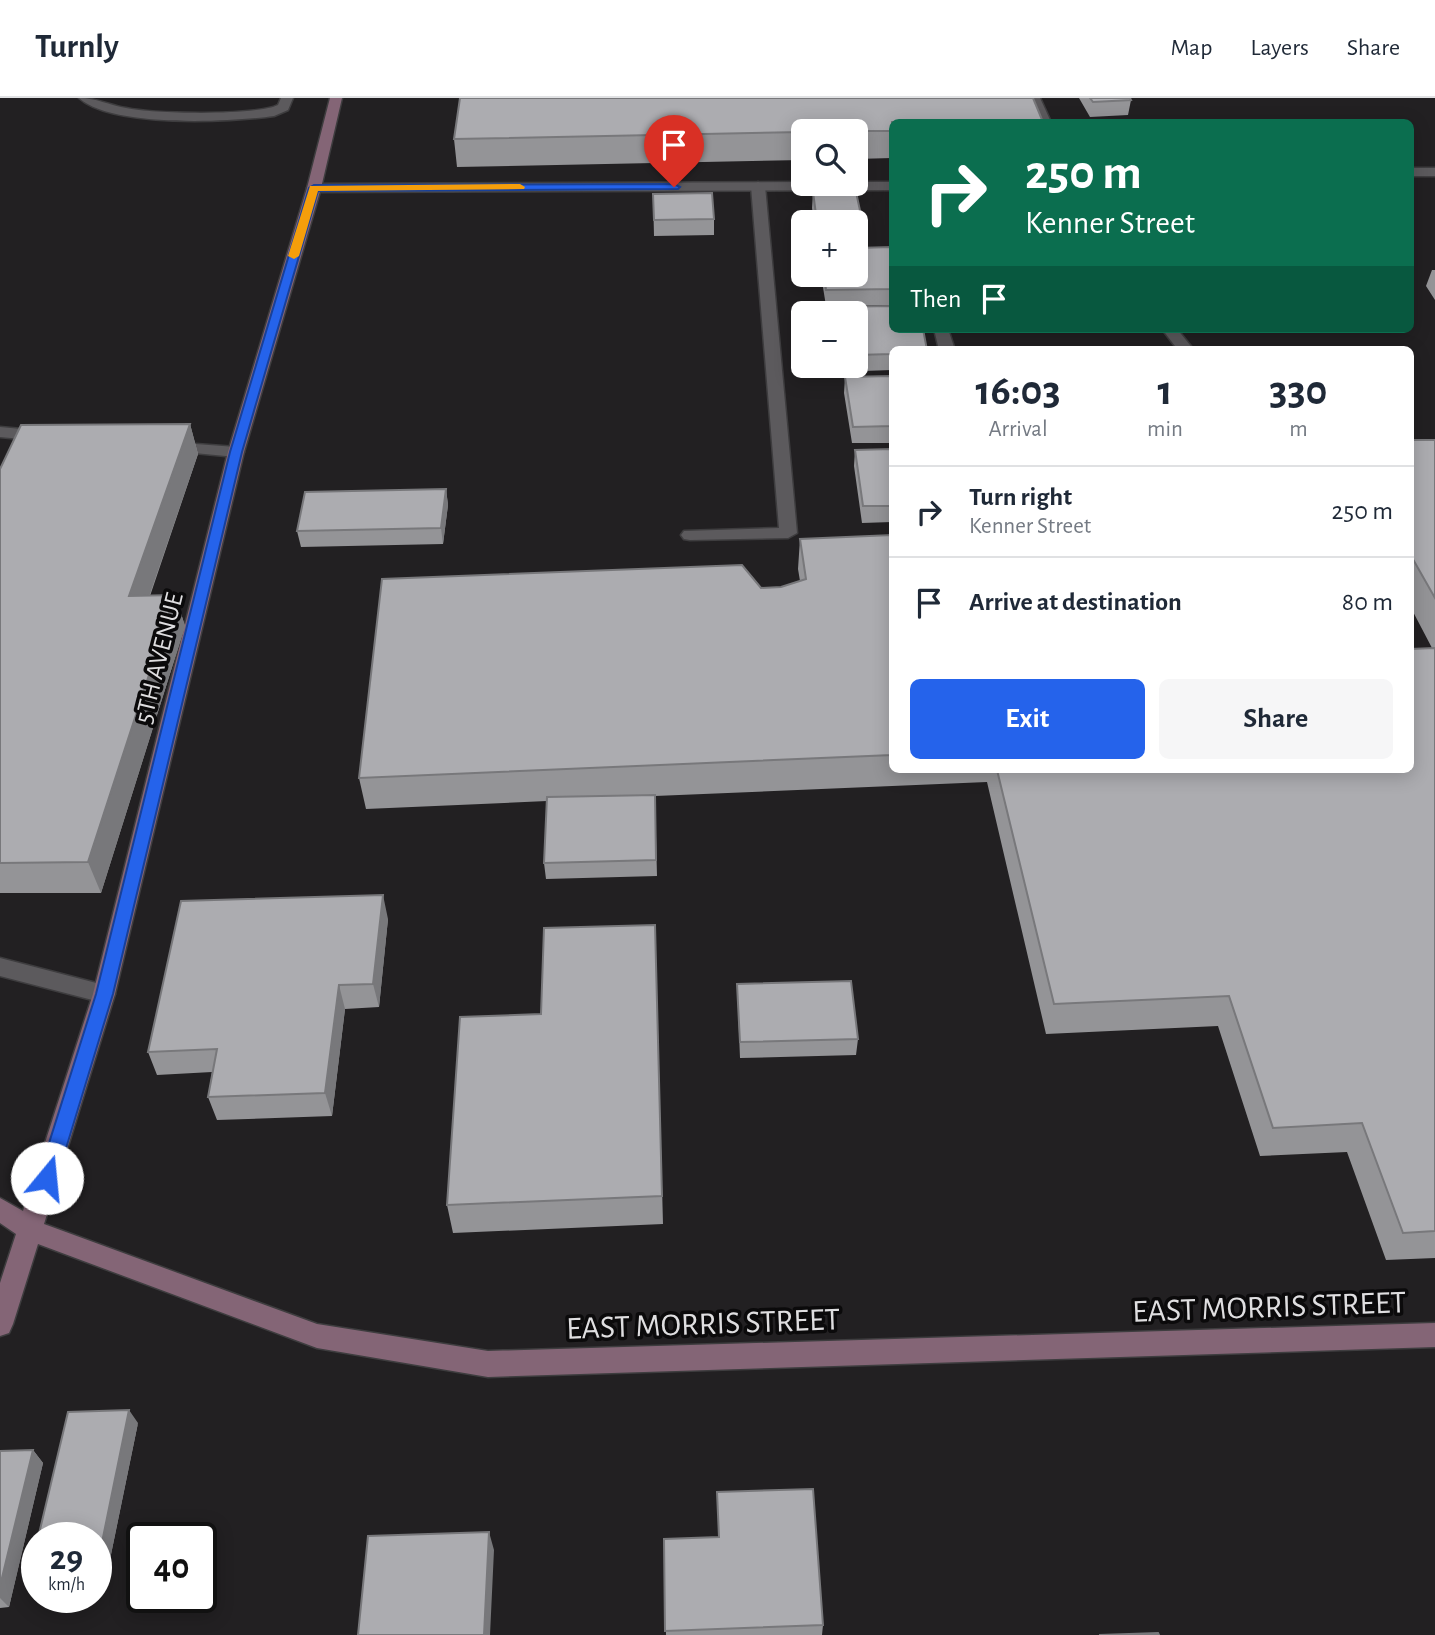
<!DOCTYPE html>
<html lang="en">
<head>
<meta charset="utf-8">
<style>
	:root { --surface:#fff; --page:#f6f6f7; --text:#1f2937; --muted:#747a83; --line:#e0e1e3; --accent:#2563eb }
	body { margin:0; font-family:"Alegreya Sans",sans-serif; background:var(--page); color:var(--text); height:100vh; display:flex; flex-direction:column; font-size:26px; white-space:nowrap }
	* { box-sizing:border-box; margin:0 }
	p { font-size:23px; color:var(--muted) }
	.icon { flex:none; width:38px; height:38px; fill:none; stroke:currentColor; stroke-width:2; stroke-linecap:round; stroke-linejoin:round }
	.map { position:relative; flex:1; overflow:hidden }
	.panel { position:absolute; left:889px; top:248px; width:525px; height:427px; display:flex; flex-direction:column; background:var(--surface); border-radius:10px; box-shadow:0 4px 18px #0003 }
	.panel>* { flex:none }
	.top-card { position:absolute; left:889px; top:21px; width:525px; height:214px; border-radius:10px; box-shadow:0 4px 18px #0003; background:#0b6e4f; color:#fff; overflow:hidden }
	.buttons { position:absolute; left:791px; top:21px; display:grid; gap:14px }
	.buttons a { display:grid; place-items:center; width:77px; height:77px; border-radius:10px; background:var(--surface); box-shadow:0 4px 18px #0003; font-size:35px }
	.speed { position:absolute; left:21px; top:1424px; display:flex; gap:14px; font-size:35px; font-weight:700; text-align:center }
	.speed>* { display:grid; place-content:center; width:91px; height:91px; border-radius:50%; background:var(--surface); box-shadow:0 4px 18px #0003; line-height:1 }
	.speed small { font-size:18px; font-weight:400 }
	.speed .limit { border:4px solid #111; border-radius:10px; background:#fff; color:#111 }
	.pin { position:absolute; display:grid; place-items:center; width:60px; height:60px; color:#fff; margin:-72px -30px; border-radius:50% 50% 50% 0; rotate:-45deg; box-shadow:0 0 7px #0007 }
	.pin .icon { rotate:45deg }
	.me { position:absolute; width:77px; margin:-38px; rotate:17deg; stroke-linejoin:round; filter:drop-shadow(0 0 5px #0008) }
	.turn { display:flex; align-items:center; gap:24px; height:147px; padding:0 21px; font-size:32px }
	.turn .icon { width:91px; height:91px; stroke-width:2.5 }
	.turn b { display:block; font-size:49px; line-height:60px }
	.then { display:flex; align-items:center; height:66px; padding:0 21px; background:#0003; gap:14px; font-size:26px }
	.eta { display:flex; justify-content:space-evenly; align-items:center; height:119px; text-align:center }
	.eta b { font-size:42px; font-weight:700; line-height:49px }
	.button { display:flex; gap:14px; margin-top:auto; padding:14px 21px }
	.button a { flex:1; height:80px; border-radius:10px; background:var(--accent); color:#fff; font-size:28px; font-weight:700; line-height:80px; text-align:center }
	.button a+a { background:var(--page); color:var(--text) }
	ul { padding:0; list-style:none }
	li { display:flex; align-items:center; gap:21px; height:91px; padding:0 21px; border-top:2px solid var(--line) }
	li div { flex:1 }
	li b { display:block; font-size:26px }
	li em { font-style:normal }
	header { display:flex; align-items:center; gap:42px; box-sizing:border-box; height:98px; padding:0 35px; background:var(--surface); border-bottom:2px solid var(--line) }
	header strong { font-size:33px }
	nav { display:flex; gap:38px; margin-inline-start:auto; font-size:24px }
	.map>svg:first-child { display:block }
</style>
</head>
<body>
<header>
<strong>Turnly</strong>
<nav><a>Map</a><a>Layers</a><a>Share</a></nav>
</header>
<div class="map">
<svg width="1435" height="1537" viewBox="0 0 1435 1537">
	<rect width="100%" height="100%" fill="#222022"/>
	<g fill="none" stroke-linecap="round" stroke-linejoin="round">
		<g stroke="#3e3d3f" stroke-width="3">
			<path id="lane" d="M 79,0 C 96,0 109,7 126,10 C 154,16 255,18 278,7 L 281,0 L 293,0 L 288,12 L 274,18 C 231,24 112,30 79,0 Z
				M 758,84 L 765,88 L 797,435 L 788,440 L 690,442 L 684,441 L 681,437 L 684,433 L 779,430 L 751,88 Z
				M 934,231 L 948,231 L 955,252 L 939,252 Z"/>
		</g>
		<g stroke="#3e3d3f" stroke-width="3">
			<path id="street" d="M 1028,0 L 1040,0 L 1051,24 L 1039,24 Z
				M 1410,70 L 1435,70 L 1435,78 L 1410,78 Z
				M 803,84 L 892,84 L 892,92 L 314,94 L 307,90 L 314,86 Z
				M 1162,231 L 1177,231 L 1194,252 L 1178,252 Z
				M 0,329 L 43,333 L 51,338 L 43,343 L 0,339 Z
				M 169,344 L 236,349 L 244,354 L 236,359 L 163,352 L 161,349 L 163,346 Z
				M 0,860 L 104,887 L 112,890 L 115,896 L 112,902 L 104,905 L 0,878 Z"/>
		</g>
		<g stroke="#3e3d3f" stroke-width="3">
			<path id="secondary" d="M 330,0 L 342,0 L 321,90 L 244,354 L 115,896 L 44,1126 L 317,1226 L 488,1253 L 1435,1225 L 1435,1249 L 488,1279 L 317,1250 L 38,1146 L 13,1226 L 9,1235 L 0,1238 L 0,1185 L 16,1136 L 0,1125 L 0,1100 L 23,1113 L 93,896 L 228,354 L 307,90 Z"/>
		</g>
		<use href="#lane" fill="#5c5a5d" fill-rule="evenodd"/>
		<use href="#street" fill="#5c5a5d" fill-rule="evenodd"/>
		<use href="#secondary" fill="#846576" fill-rule="evenodd"/>
	</g>
	<path fill="#949497" d="M 1079,0 L 1130,0 L 1131,2 L 1128,17 L 1090,19 Z
		M 892,24 L 892,60 L 856,61 L 856,33 L 803,33 L 803,62 L 457,69 L 454,41 Z
		M 813,94 L 856,94 L 864,131 L 863,147 L 856,147 L 856,124 L 814,124 L 812,110 Z
		M 653,96 L 714,121 L 714,137 L 654,138 Z
		M 892,149 L 892,207 L 826,208 L 821,177 L 856,177 Z
		M 1432,172 L 1435,172 L 1435,202 L 1426,188 Z
		M 892,208 L 892,231 L 923,231 L 927,252 L 892,252 L 892,272 L 834,274 L 833,268 L 856,268 L 856,215 L 827,215 L 828,209 Z
		M 892,278 L 892,345 L 852,345 L 844,295 L 845,279 Z
		M 190,326 L 198,356 L 150,498 L 175,497 L 185,528 L 101,795 L 0,795 L 0,371 Z
		M 1410,342 L 1435,342 L 1435,1160 L 1386,1162 L 1347,1054 L 1260,1058 L 1218,928 L 1046,936 L 987,684 L 655,698 L 657,778 L 546,781 L 544,765 L 547,703 L 366,711 L 359,680 L 761,490 L 781,489 L 800,483 L 798,471 L 800,441 L 892,437 L 892,672 L 1410,672 L 1432,550 L 1410,508 Z
		M 892,351 L 892,424 L 862,425 L 854,368 L 855,352 Z
		M 446,391 L 448,407 L 443,446 L 301,449 L 297,433 Z
		M 388,821 L 379,909 L 345,911 L 332,1018 L 217,1022 L 208,999 L 212,974 L 157,977 L 148,954 Z
		M 656,857 L 663,1126 L 453,1135 L 447,1107 Z
		M 737,886 L 858,941 L 856,957 L 740,960 Z
		M 138,1325 L 107,1476 L 96,1476 L 96,1440 Z
		M 33,1352 L 43,1365 L 9,1509 L 0,1510 L 0,1353 Z
		M 664,1441 L 823,1527 L 822,1537 L 666,1537 Z"/>
	<path fill="#78787b" d="M 190,326 L 198,356 L 139,528 L 129,498 Z
		M 446,391 L 448,407 L 443,446 L 441,430 Z
		M 175,497 L 185,528 L 101,795 L 88,764 Z
		M 383,797 L 388,821 L 379,909 L 373,886 Z
		M 339,887 L 345,911 L 332,1018 L 325,995 Z
		M 129,1312 L 138,1325 L 107,1476 L 98,1464 Z
		M 33,1352 L 43,1365 L 9,1509 L 0,1500 L 0,1488 Z
		M 489,1434 L 494,1452 L 490,1537 L 484,1537 Z"/>
	<path fill="#acacb0" stroke="#78787b" stroke-width="2" d="M 460,0 L 1033,0 L 1043,24 L 892,24 L 892,33 L 803,33 L 803,34 L 454,41 Z
		M 1090,0 L 1130,0 L 1131,2 L 1093,4 Z
		M 813,94 L 856,94 L 864,131 L 856,132 L 856,124 L 817,124 Z
		M 712,95 L 714,121 L 654,122 L 653,96 Z
		M 892,149 L 892,191 L 826,192 L 824,177 L 856,177 L 856,150 Z
		M 892,208 L 892,231 L 923,231 L 927,252 L 892,252 L 892,256 L 856,257 L 856,215 L 829,215 L 828,209 Z
		M 892,278 L 892,328 L 853,329 L 845,279 Z
		M 190,326 L 129,498 L 175,497 L 88,764 L 0,765 L 0,371 L 21,327 Z
		M 1410,342 L 1435,342 L 1435,500 L 1410,456 Z
		M 892,351 L 892,408 L 863,408 L 855,352 Z
		M 446,391 L 441,430 L 297,433 L 305,394 Z
		M 892,437 L 892,657 L 359,680 L 382,481 L 742,467 L 761,490 L 781,489 L 806,481 L 800,441 Z
		M 1435,550 L 1435,1133 L 1403,1135 L 1362,1025 L 1273,1030 L 1229,898 L 1054,906 L 997,672 L 1410,672 L 1410,551 Z
		M 655,697 L 656,762 L 544,765 L 547,699 Z
		M 383,797 L 373,886 L 339,887 L 325,995 L 208,999 L 217,951 L 148,954 L 181,803 Z
		M 655,827 L 662,1098 L 447,1107 L 460,919 L 541,916 L 544,830 Z
		M 851,883 L 858,941 L 740,944 L 737,886 Z
		M 129,1312 L 98,1464 L 96,1464 L 96,1440 L 38,1440 L 68,1314 Z
		M 33,1352 L 0,1488 L 0,1353 Z
		M 813,1391 L 823,1527 L 665,1533 L 664,1441 L 719,1439 L 717,1394 Z
		M 489,1434 L 484,1537 L 358,1537 L 368,1438 Z
		M 37,1447 L 37,1466 L 32,1466 Z
		M 1158,1535 L 1159,1537 L 1099,1537 Z"/>
	<path fill="#2563eb" stroke="#184099" stroke-width="2" d="M 674,86 L 680,89 L 678,91 L 318,93 L 242,354 L 113,896 L 57,1080 L 54,1086 L 47,1088 L 41,1086 L 38,1080 L 96,896 L 230,354 L 309,90 L 314,87 Z"/>
	<path fill="#f59e0b" d="M 520,86 L 525,89 L 524,91 L 318,93 L 299,158 L 294,161 L 288,158 L 310,88 Z"/>
	<g text-anchor="middle" dominant-baseline="central" stroke-width="7" stroke-linejoin="round" paint-order="stroke">
		<g font-size="26" fill="#dfdee0" stroke="#0b0a0b">
			<text transform="translate(159 560) rotate(-76)">5TH AVENUE</text>
		</g>
		<g font-size="32" fill="#dfdee0" stroke="#0b0a0b">
			<text transform="translate(1269 1209) rotate(-2)">EAST MORRIS STREET</text>
			<text transform="translate(703 1226) rotate(-2)">EAST MORRIS STREET</text>
		</g>
	</g>
</svg>
<div class="buttons">
<a><svg class="icon" aria-label="search" viewBox="0 0 24 24"><circle cx="10" cy="10" r="6"/><path d="M15 15l6 6"/></svg></a>
<a>+</a>
<a>−</a>
</div>
<div class="speed"><div>29<small>km/h</small></div><div class="limit">40</div></div>
<div class="pin" style="left:674px;top:89px;background:#d93025"><svg class="icon" aria-label="arrive" viewBox="0 0 24 24"><path d="M6 21V4h12l-3 4 3 4H6"/></svg></div>
<svg class="me" style="left:47px;top:1080px" viewBox="-20 -20 40 40"><circle r="19" fill="#fff"/><path d="M0-13L10 11 0 6-10 11z" fill="#2563eb"/></svg>
<div class="top-card">
<div class="turn"><svg class="icon" aria-label="right" viewBox="0 0 24 24"><path d="M7 20v-9h11M14 6l5 5-5 5"/></svg><div><b>250 m</b>Kenner Street</div></div>
<div class="then">Then<svg class="icon" aria-label="arrive" viewBox="0 0 24 24"><path d="M6 21V4h12l-3 4 3 4H6"/></svg></div>
</div>
<section class="panel">
<div class="eta">
<div><b>16:03</b><p>Arrival</p></div>
<div><b>1</b><p>min</p></div>
<div><b>330</b><p>m</p></div>
</div>
<ul>
<li><svg class="icon" aria-label="right" viewBox="0 0 24 24"><path d="M7 20v-9h11M14 6l5 5-5 5"/></svg><div><b>Turn right</b><p>Kenner Street</p></div><em>250 m</em></li>
<li><svg class="icon" aria-label="arrive" viewBox="0 0 24 24"><path d="M6 21V4h12l-3 4 3 4H6"/></svg><div><b>Arrive at destination</b></div><em>80 m</em></li>
</ul>
<div class="button"><a>Exit</a><a>Share</a></div>
</section>
</div>
</body>
</html>
